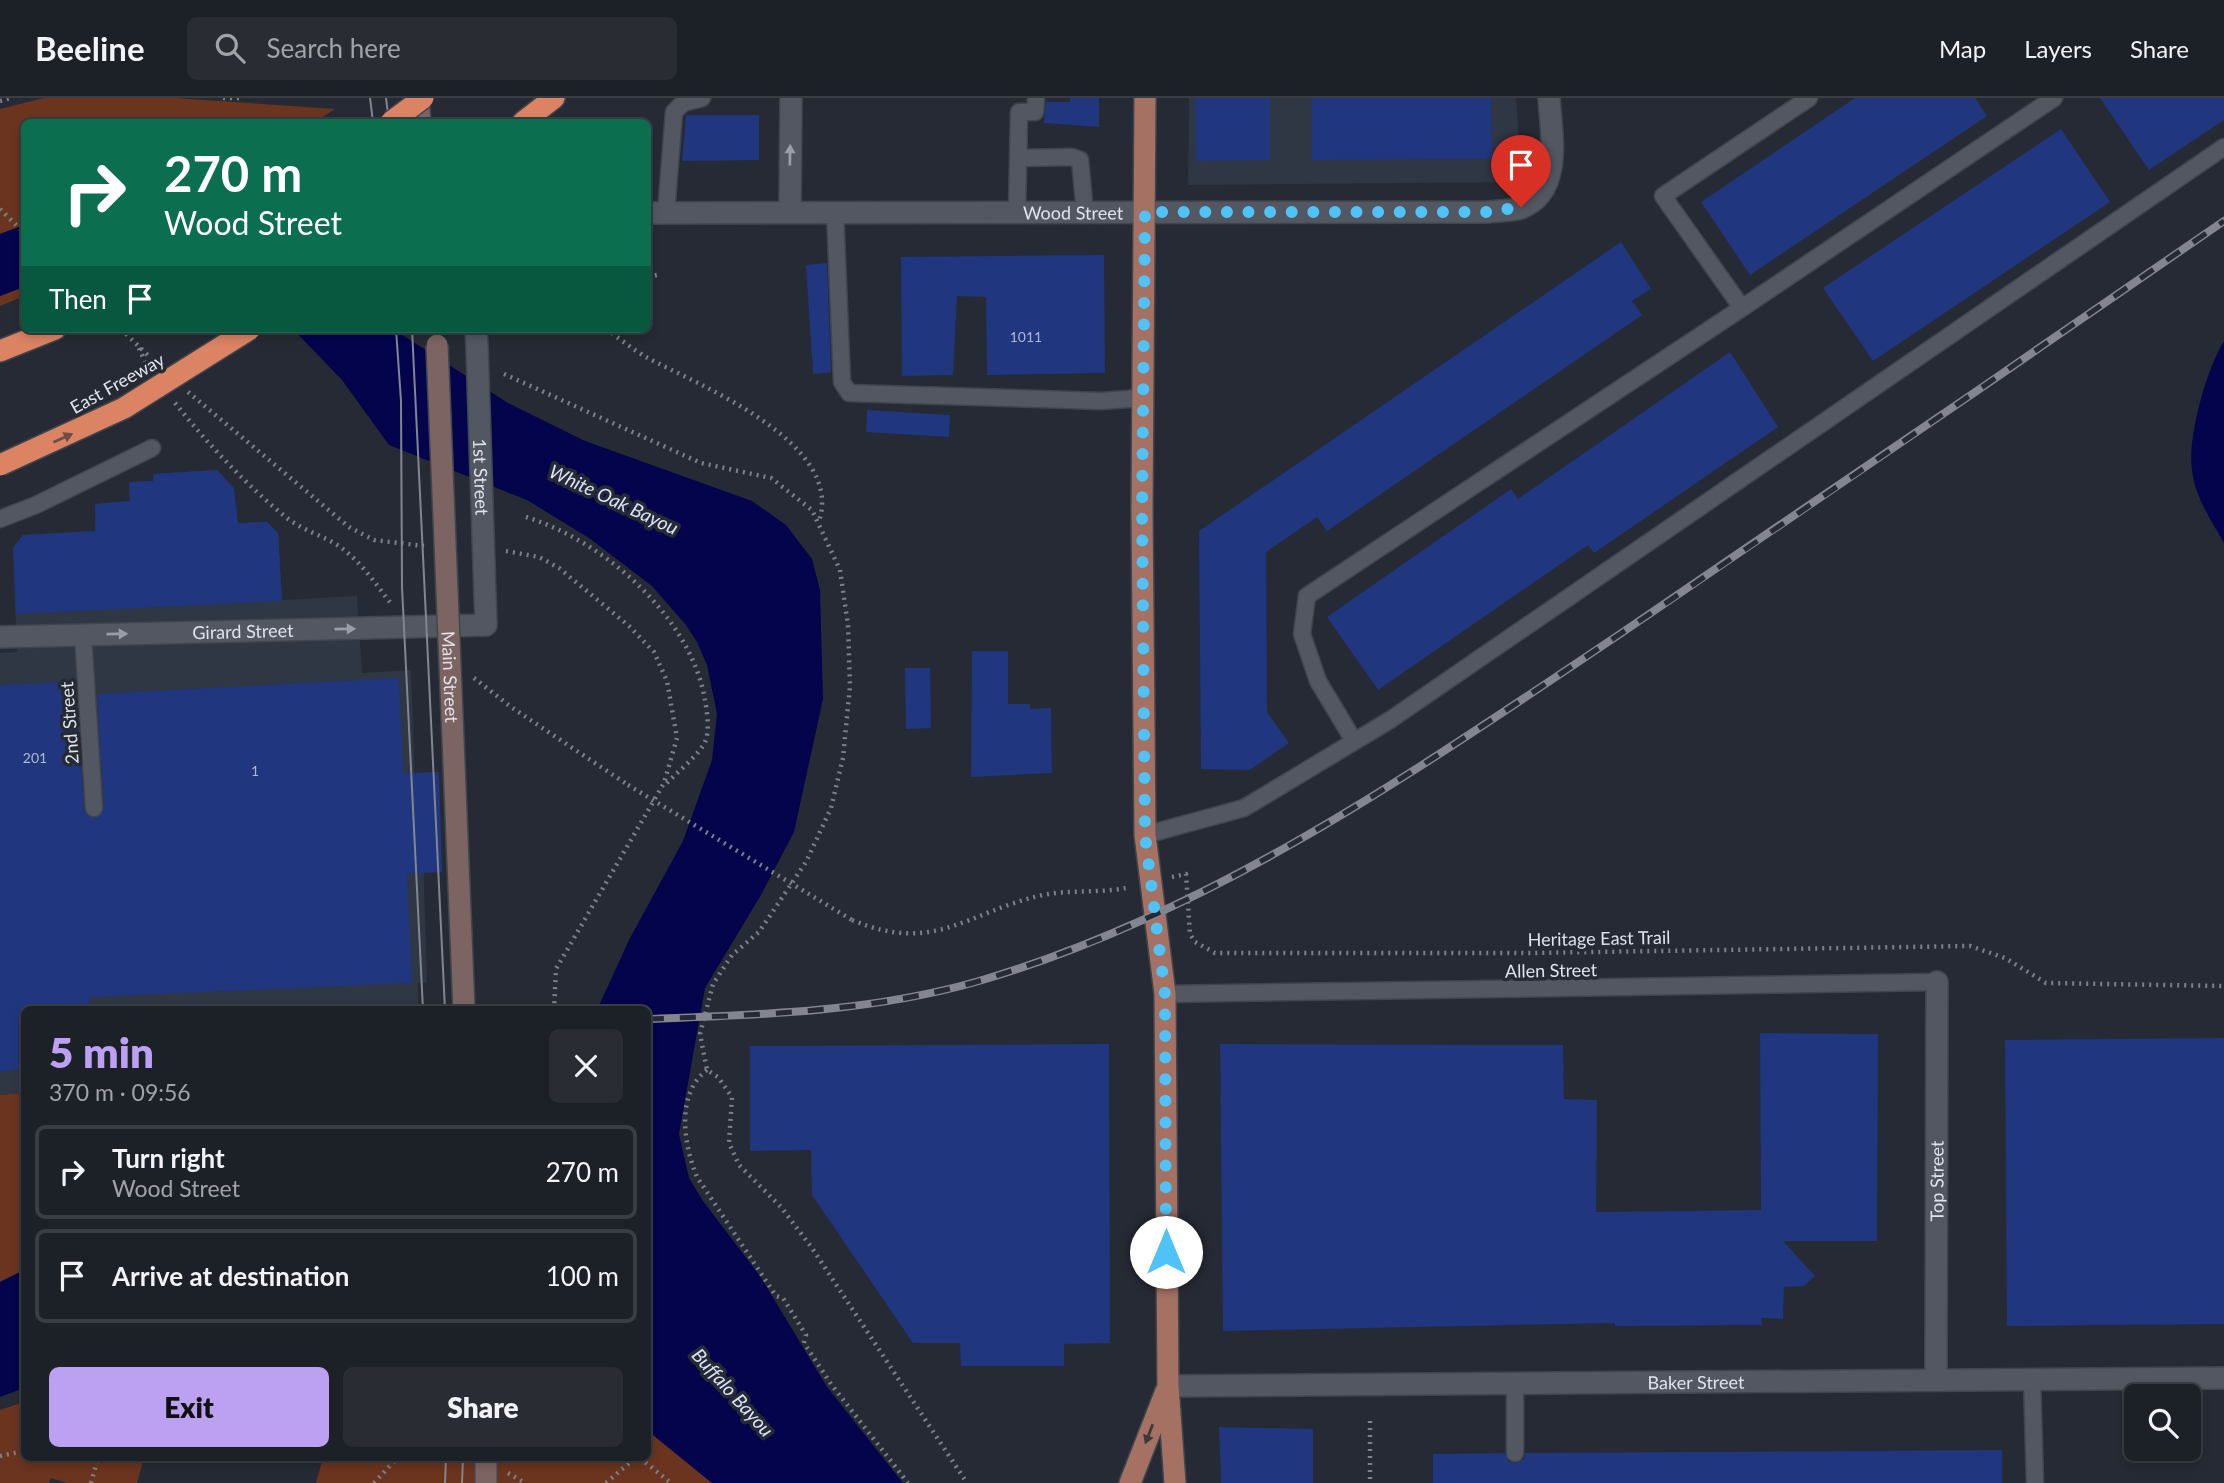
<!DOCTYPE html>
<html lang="en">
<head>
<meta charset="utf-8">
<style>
	:root { --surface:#1c2027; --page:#292d33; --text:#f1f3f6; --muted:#a0a3a7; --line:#3a3e44; --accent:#bca0f2 }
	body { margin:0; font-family:Lato,sans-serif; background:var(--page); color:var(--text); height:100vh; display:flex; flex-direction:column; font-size:26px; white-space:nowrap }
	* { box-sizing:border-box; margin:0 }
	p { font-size:23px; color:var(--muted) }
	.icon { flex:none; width:38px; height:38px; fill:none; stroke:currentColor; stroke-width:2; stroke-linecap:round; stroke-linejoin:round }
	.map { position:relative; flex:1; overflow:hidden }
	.drawer { position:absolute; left:21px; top:908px; width:630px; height:455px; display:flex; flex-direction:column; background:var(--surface); border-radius:10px; box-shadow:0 4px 10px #0003,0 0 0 2px var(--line) }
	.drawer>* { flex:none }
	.banner { position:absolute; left:21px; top:21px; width:630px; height:214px; border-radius:10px; box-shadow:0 4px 10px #0003,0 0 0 2px var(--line); background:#0b6e4f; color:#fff; overflow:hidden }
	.tools { position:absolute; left:2124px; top:1286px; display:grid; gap:14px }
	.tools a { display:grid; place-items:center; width:77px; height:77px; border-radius:10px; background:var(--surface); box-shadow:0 4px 10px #0003,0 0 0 2px var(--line); font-size:35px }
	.pin { position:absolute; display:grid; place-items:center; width:60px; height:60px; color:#fff; margin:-72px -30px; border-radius:50% 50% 50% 0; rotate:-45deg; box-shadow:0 0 7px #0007 }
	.pin .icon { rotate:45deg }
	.me { position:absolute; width:77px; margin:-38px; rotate:0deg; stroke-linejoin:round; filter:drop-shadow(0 0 5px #0008) }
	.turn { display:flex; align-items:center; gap:24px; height:147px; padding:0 28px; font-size:32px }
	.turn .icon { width:91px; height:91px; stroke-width:2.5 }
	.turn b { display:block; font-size:49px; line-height:60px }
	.then { display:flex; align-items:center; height:66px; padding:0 28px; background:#0003; gap:14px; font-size:26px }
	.round { display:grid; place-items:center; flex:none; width:74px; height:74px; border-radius:10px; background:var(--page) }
	.summary { display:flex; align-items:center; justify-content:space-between; height:119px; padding:0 28px }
	h1 { font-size:42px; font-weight:800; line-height:52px; color:var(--accent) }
	.primary-button { display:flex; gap:14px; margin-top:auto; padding:14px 28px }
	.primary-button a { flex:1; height:80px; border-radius:10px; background:var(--accent); color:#111; font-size:28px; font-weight:800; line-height:80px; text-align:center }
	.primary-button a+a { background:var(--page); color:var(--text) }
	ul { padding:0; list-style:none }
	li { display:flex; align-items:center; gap:21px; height:94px; margin:0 14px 10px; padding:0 14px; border:4px solid var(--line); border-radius:10px }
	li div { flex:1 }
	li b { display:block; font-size:26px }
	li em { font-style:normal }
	header { display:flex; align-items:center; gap:42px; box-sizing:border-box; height:98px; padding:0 35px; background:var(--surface); border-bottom:2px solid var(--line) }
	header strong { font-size:33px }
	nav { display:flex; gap:38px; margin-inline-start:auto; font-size:24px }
	.search { width:490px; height:63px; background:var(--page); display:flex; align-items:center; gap:18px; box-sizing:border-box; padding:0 24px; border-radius:10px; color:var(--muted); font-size:26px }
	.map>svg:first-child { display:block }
</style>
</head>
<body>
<header>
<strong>Beeline</strong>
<div class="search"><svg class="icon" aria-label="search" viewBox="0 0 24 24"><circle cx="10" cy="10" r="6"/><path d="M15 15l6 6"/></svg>Search here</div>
<nav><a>Map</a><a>Layers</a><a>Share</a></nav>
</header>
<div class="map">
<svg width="2224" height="1385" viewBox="0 0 2224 1385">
	<rect width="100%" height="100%" fill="#262a34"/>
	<path fill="#2f3644" d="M 1189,0 L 1516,0 L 1522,84 L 1188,87 Z
		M 217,372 L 238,425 L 267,424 L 278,435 L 282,502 L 357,498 L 362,575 L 411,572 L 415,689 L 421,690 L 427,884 L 418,885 L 418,912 L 24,912 L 24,995 L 0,997 L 0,555 L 17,554 L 13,450 L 23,437 L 95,433 L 95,406 L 130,403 L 129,384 L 153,383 L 153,376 Z"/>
	<path fill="#6a341f" d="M 44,0 L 175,0 L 335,11 L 315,24 L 24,24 L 24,127 L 0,136 L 0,11 Z
		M 24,189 L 24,198 L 0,208 L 0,198 Z
		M 24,995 L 24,1172 L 0,1184 L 0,997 Z
		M 24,1304 L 24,1360 L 144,1360 L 137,1385 L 67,1385 L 51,1380 L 49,1385 L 0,1385 L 0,1312 Z
		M 648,1333 L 712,1385 L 316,1385 L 323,1360 L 648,1360 Z"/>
	<path fill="#03044c" d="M 24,127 L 24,189 L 0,198 L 0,136 Z
		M 293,231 L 393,231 L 508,305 L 585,343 L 752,403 L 786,427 L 812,461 L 820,492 L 823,601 L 794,734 L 761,797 L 705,890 L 679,1036 L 689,1080 L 703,1103 L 760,1178 L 827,1289 L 903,1385 L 712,1385 L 648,1333 L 648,912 L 597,912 L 629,842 L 683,743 L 712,662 L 717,616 L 707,567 L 697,544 L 686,527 L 652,488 L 589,440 L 527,402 L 389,347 L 342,282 Z
		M 2224,243 L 2224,445 C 2211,422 2195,399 2192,372 C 2187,339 2207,270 2224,243 Z
		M 24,1172 L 24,1290 L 0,1299 L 0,1184 Z"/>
	<path fill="#20367e" d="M 1070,0 L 1099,0 L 1099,29 L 1044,25 L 1046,4 L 1070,4 Z
		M 1195,0 L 1270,0 L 1270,62 L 1196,63 Z
		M 1312,0 L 1491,0 L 1492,61 L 1312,62 Z
		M 1855,0 L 1975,0 L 1987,18 L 1750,177 L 1701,104 Z
		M 2100,0 L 2224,0 L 2224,22 L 2149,72 Z
		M 686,17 L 759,17 L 759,62 L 682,63 Z
		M 2061,31 L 2110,104 L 1873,263 L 1823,190 Z
		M 1621,144 L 1651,191 L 1632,203 L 1642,217 L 1327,433 L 1317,419 L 1266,454 L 1267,614 L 1289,645 L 1250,672 L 1201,671 L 1199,433 Z
		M 1104,157 L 1105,275 L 987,277 L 986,199 L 957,198 L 953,277 L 902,278 L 901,159 Z
		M 827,165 L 831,274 L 813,276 L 806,167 Z
		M 1730,254 L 1778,329 L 1594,455 L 1588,447 L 1378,592 L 1327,519 L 1511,391 L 1518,401 Z
		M 867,312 L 950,317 L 949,339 L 866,334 Z
		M 217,372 L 234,390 L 238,425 L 267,424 L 278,435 L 282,503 L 16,516 L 13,450 L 23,437 L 96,433 L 95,406 L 130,403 L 129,384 L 154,383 L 153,376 Z
		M 972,553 L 1008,553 L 1008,606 L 1030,606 L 1030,611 L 1051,610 L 1052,675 L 971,679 Z
		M 905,570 L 930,570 L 931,630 L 906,631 Z
		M 399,580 L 403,675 L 439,674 L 442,774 L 407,776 L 412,885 L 91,899 L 86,912 L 24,912 L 24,970 L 0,974 L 0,587 L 65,584 L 66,598 L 76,597 L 84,711 L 86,716 L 94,720 L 100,718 L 104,709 L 97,596 Z
		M 1760,935 L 1878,936 L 1877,1143 L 1783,1143 L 1815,1178 L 1804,1188 L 1784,1189 L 1783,1221 L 1761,1220 L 1762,1227 L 1615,1228 L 1615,1225 L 1223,1233 L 1220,946 L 1563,947 L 1564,1001 L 1597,1002 L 1596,1114 L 1761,1112 Z
		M 2224,940 L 2224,1226 L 2007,1228 L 2005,942 Z
		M 1109,946 L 1110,1245 L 1064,1246 L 1064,1268 L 961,1268 L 960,1245 L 913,1245 L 812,1097 L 811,1052 L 750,1053 L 750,948 Z
		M 1219,1329 L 1313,1331 L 1313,1385 L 1221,1385 Z
		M 2002,1352 L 2002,1385 L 1433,1385 L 1433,1356 L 1505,1355 L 1509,1364 L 1516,1365 L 1524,1361 L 1525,1355 Z"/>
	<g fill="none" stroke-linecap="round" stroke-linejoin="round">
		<g stroke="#41454d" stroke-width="19">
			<path id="lane" d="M 1018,60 L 1072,59 L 1080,62 L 1085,115
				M 835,113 L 842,284 L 849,295 L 1101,303 L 1142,300
				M 666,115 L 674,14 L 683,5 L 702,0
				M 1017,115 L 1019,14 L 1035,14 L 1036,0
				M 1742,210 L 2054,0
				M 0,421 L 36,407 L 152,350
				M 83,537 L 94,710
				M 1354,643 L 1318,583 L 1302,536 L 1307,498 L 1742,210 L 1663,98 L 1809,0
				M 1145,737 L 1244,710 L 1390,622 L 2224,49
				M 1165,896 L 1937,884
				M 2032,1281 L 2035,1385
				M 1515,1285 L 1515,1355"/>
		</g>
		<g stroke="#41454d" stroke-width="24">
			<g id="street">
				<path d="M 790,113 L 791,0"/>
				<path id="s1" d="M 648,115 L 1488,114 C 1498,113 1511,113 1521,110 C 1564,93 1551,35 1549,0"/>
				<path d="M 476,231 L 477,249"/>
				<path id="s2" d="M 0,539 L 486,527 L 485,498"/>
				<path id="s3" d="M 1936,1281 L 1937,884"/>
				<path id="s4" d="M 1168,1288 L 2224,1280"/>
			</g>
		</g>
		<g stroke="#41454d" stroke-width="24">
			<path id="secondary" d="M 418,0 L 420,24"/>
		</g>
		<g stroke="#41454d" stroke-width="24">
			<path id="primary" d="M 1145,0 L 1142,413 L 1145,737 L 1165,896 L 1168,1288 L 1175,1385
				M 1130,1385 L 1166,1293"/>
		</g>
		<g stroke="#41454d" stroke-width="24">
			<path id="highway" d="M 523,24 L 554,0
				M 0,253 L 55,231"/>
		</g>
		<path stroke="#7d8089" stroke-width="4.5" stroke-dasharray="2 5" stroke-linecap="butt" d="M 223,0 L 243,0
			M 0,3 L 11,0
			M 0,111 L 24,135
			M 648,179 L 657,177
			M 121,231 L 156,265
			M 606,231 C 619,240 632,251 646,259 C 698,287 845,344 819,423
			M 139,250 L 148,271
			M 504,276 L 701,365 L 771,380 L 812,412 L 840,472 L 848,527 L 850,588 L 843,660 L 831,710 L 806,764 L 759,834 L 732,857 L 713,886 L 700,936 L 707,972 L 718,979 L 732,999 L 729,1045 L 739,1067 L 781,1109 L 812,1150 L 967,1385
			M 188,294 L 349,429 L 374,442 L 424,448
			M 175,305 C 208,346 246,387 287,420 C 301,431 318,436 334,445 C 358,459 375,485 392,507
			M 526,419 C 604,443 691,519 705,602 C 707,613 710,633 705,644 C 700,656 674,677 665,687
			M 506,453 L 539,459 L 559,470 L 629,528 L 654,554 L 667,583 L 677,640 L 664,685 L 556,871 L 554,912
			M 474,580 L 511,609 L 628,687
			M 1172,779 L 1186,776 L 1190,836 L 1195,844 L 1215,855 L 1531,855 L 1970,848 L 2005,860 L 2046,885 L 2224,888
			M 852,822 C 935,857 966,814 1043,797 C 1072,791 1101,796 1130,789
			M 707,972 C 675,996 684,1048 697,1079 L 776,1198 L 783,1200 L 806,1237 L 804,1245 L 831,1286 L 908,1385
			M 1370,1323 L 1370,1385
			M 0,1358 L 24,1353
			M 640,1360 L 671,1385
			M 508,1375 L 525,1385
			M 91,1385 L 98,1360
			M 374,1385 L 397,1360
			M 606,1385 L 635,1360"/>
		<use href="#lane" stroke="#525762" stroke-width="16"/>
		<use href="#street" stroke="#525762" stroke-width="21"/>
		<use href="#secondary" stroke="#7b6462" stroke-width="21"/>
		<use href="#primary" stroke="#a47163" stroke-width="21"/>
		<use href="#highway" stroke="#db8363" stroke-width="21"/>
		<path stroke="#83868f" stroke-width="2" d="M 370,0 L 373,24
			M 386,0 L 389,24
			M 396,231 L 401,303 L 402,489 L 423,912
			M 412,231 L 445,912
			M 445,1385 L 446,1360
			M 462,1385 L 463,1360"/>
		<g stroke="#83868f" stroke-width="8">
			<path id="rail" d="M 648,921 C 758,917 872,914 979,883 C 1215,814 1418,671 1620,536 C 1822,400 2023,261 2224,123"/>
		</g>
		<use href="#rail" stroke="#262a34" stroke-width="5" stroke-dasharray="16" stroke-linecap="butt"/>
		<g stroke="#41454d" stroke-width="24" stroke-linecap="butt">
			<g id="street-bridge">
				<path id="s5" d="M 477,249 L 485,498"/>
			</g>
		</g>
		<g stroke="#41454d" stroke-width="24" stroke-linecap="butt">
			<g id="secondary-bridge">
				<path id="s6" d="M 437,247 L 464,912"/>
				<path d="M 486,1360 L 486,1385"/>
			</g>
		</g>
		<g stroke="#41454d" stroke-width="24" stroke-linecap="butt">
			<path id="highway-bridge" d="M 391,24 L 423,0
				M 0,367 L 124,310 L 250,231"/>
		</g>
		<path stroke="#7d8089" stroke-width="4.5" stroke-dasharray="2 5" stroke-linecap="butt" d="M 628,687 L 852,822"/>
		<use href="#street-bridge" stroke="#525762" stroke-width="21"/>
		<use href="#secondary-bridge" stroke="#7b6462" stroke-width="21"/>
		<use href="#highway-bridge" stroke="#db8363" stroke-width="21"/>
	</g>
	<defs><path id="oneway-solid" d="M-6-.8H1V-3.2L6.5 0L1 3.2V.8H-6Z" transform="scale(1.75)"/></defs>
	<g fill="#999da6">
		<use href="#oneway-solid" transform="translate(790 57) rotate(-89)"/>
		<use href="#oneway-solid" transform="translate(345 531) rotate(-1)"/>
		<use href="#oneway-solid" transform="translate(117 536) rotate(-1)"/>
	</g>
	<use fill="#6e4e47" href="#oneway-solid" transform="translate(63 340) rotate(-24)"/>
	<use fill="#3f383d" href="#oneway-solid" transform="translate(1149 1336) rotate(111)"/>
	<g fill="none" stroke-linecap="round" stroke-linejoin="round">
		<path stroke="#4fc3f7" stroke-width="12" stroke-dasharray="0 21.6" d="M 1166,1154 L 1165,896 L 1145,737 L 1142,413 L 1145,114 L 1488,114 L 1521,109"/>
	</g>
	<g text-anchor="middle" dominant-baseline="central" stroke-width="7" stroke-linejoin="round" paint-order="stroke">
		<g font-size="14" fill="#b0b8cf">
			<text x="1026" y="238">1011</text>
			<text x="35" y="659">201</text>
			<text x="255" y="672">1</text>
		</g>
		<g font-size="18" fill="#e0e3ea" stroke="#262a34">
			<text stroke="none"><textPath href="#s1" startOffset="425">Wood Street</textPath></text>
			<text transform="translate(117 285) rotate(-29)">East Freeway</text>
			<text stroke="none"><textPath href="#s5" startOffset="130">1st Street</textPath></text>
			<text stroke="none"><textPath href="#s2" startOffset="243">Girard Street</textPath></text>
			<text stroke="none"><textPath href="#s6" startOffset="332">Main Street</textPath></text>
			<text transform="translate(69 625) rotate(-94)">2nd Street</text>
			<text transform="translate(1599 840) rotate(-1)">Heritage East Trail</text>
			<text transform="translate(1551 872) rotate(-1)">Allen Street</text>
			<text stroke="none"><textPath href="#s3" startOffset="198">Top Street</textPath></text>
			<text stroke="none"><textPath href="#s4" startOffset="528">Baker Street</textPath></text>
		</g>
		<g font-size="19" font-style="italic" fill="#dae3f8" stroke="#262a34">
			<text transform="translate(614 401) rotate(25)">White Oak Bayou</text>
			<text transform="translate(733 1294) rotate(48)">Buffalo Bayou</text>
		</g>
	</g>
</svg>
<div class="tools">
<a><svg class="icon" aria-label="search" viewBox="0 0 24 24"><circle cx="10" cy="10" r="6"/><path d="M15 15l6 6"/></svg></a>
</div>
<div class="pin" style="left:1521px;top:109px;background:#d93025"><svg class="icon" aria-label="arrive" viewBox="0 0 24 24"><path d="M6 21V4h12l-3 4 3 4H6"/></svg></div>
<svg class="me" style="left:1166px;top:1154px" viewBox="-20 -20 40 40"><circle r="19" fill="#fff"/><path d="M0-13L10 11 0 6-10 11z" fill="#4fc3f7"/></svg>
<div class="banner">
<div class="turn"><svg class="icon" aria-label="right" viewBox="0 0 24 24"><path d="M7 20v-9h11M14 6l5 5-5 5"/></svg><div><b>270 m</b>Wood Street</div></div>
<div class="then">Then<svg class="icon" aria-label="arrive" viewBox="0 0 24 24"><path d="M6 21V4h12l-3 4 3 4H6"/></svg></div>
</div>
<section class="drawer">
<div class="summary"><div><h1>5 min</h1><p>370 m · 09:56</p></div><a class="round"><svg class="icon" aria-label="close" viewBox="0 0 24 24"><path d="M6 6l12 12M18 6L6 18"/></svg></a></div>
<ul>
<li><svg class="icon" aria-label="right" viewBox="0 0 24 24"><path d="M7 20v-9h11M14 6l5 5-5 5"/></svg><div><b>Turn right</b><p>Wood Street</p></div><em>270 m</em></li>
<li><svg class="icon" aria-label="arrive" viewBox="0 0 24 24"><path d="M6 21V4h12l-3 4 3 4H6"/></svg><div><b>Arrive at destination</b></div><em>100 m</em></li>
</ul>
<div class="primary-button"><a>Exit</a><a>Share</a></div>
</section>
</div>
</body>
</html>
